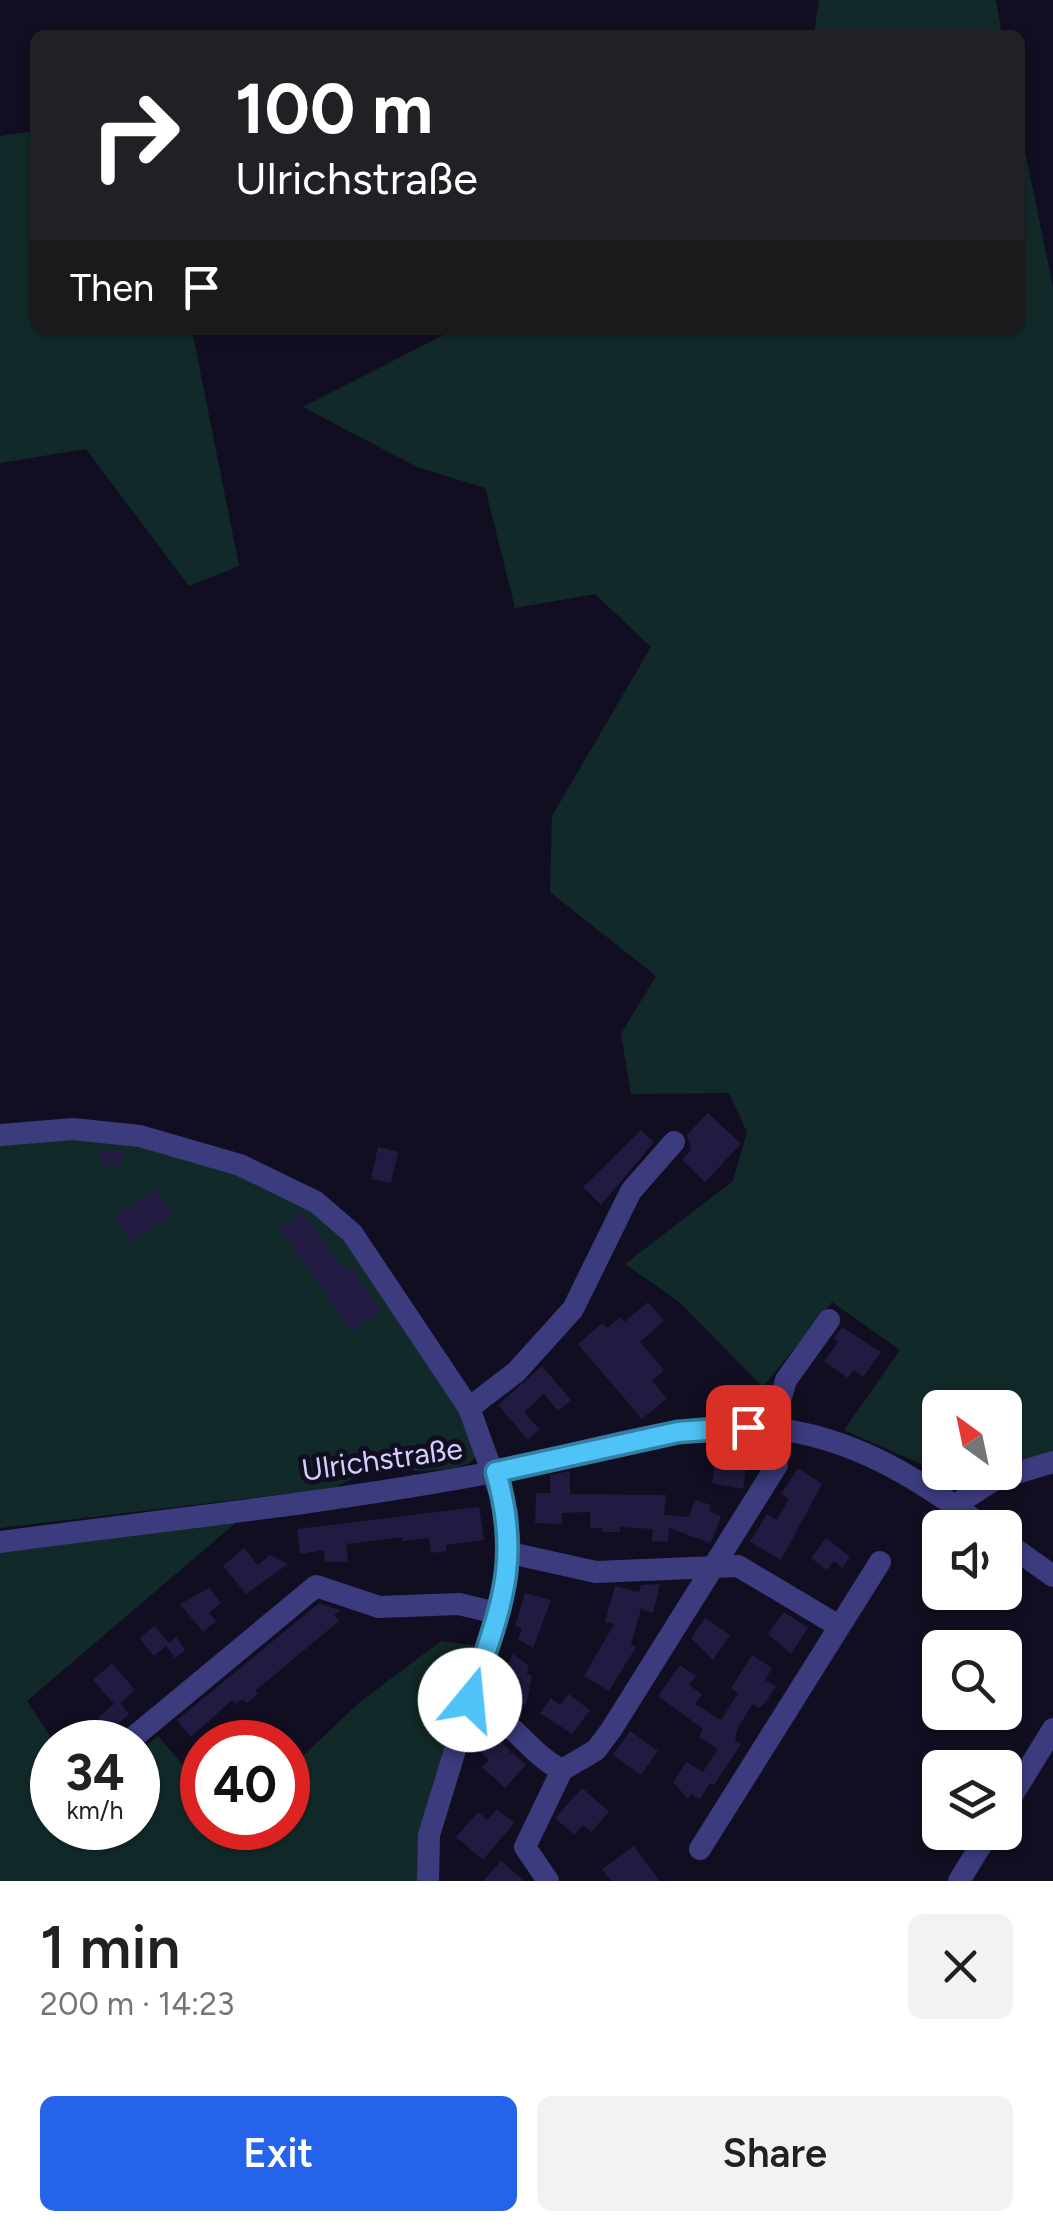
<!DOCTYPE html>
<html lang="en">
<head>
<meta charset="utf-8">
<style>
	:root { --surface:#fff; --page:#f2f2f2; --text:#202124; --muted:#757577; --accent:#2563eb }
	body { margin:0; font-family:Figtree,sans-serif; background:var(--page); color:var(--text); height:100vh; display:flex; flex-direction:column; font-size:38px; white-space:nowrap }
	* { box-sizing:border-box; margin:0 }
	p { font-size:32px; color:var(--muted) }
	.icon { flex:none; width:55px; height:55px; fill:none; stroke:currentColor; stroke-width:2; stroke-linecap:round; stroke-linejoin:round }
	.map { position:relative; height:1881px; overflow:hidden }
	.side { display:flex; flex-direction:column; background:var(--surface); flex:1 }
	.side>* { flex:none }
	.hud { position:absolute; left:30px; top:30px; width:995px; height:305px; border-radius:15px; box-shadow:0 2px 8px #0004; background:#202124; color:#fff; overflow:hidden }
	.needle { width:65px; rotate:327deg }
	.tools { position:absolute; left:922px; top:1390px; display:grid; gap:20px }
	.tools a { display:grid; place-items:center; width:100px; height:100px; border-radius:15px; background:var(--surface); box-shadow:0 2px 8px #0004; font-size:50px }
	.speed { position:absolute; left:30px; top:1720px; display:flex; gap:20px; font-size:50px; font-weight:700; text-align:center }
	.speed>* { display:grid; place-content:center; width:130px; height:130px; border-radius:50%; background:var(--surface); box-shadow:0 2px 8px #0004; line-height:1 }
	.speed small { font-size:25px; font-weight:400 }
	.speed .limit { border:15px solid #d22; background:#fff; color:#111 }
	.pin { position:absolute; display:grid; place-items:center; width:85px; height:85px; color:#fff; margin:-42px; border-radius:20px; box-shadow:0 5px 15px #0006 }
	.me { position:absolute; width:110px; margin:-55px; rotate:17deg; stroke-linejoin:round; filter:drop-shadow(0 0 8px #0008) }
	.turn { display:flex; align-items:center; gap:35px; height:210px; padding:0 40px; font-size:45px }
	.turn .icon { width:130px; height:130px; stroke-width:2.5 }
	.turn b { display:block; font-size:70px; line-height:85px }
	.then { display:flex; align-items:center; height:95px; padding:0 40px; background:#0003; gap:20px; font-size:38px }
	.round { display:grid; place-items:center; flex:none; width:105px; height:105px; border-radius:15px; background:var(--page) }
	.overview { display:flex; align-items:center; justify-content:space-between; height:170px; padding:0 40px }
	h1 { font-size:60px; font-weight:600; line-height:75px }
	.primary-button { display:flex; gap:20px; margin-top:auto; padding:20px 40px }
	.primary-button a { flex:1; height:115px; border-radius:15px; background:var(--accent); color:#fff; font-size:40px; font-weight:600; line-height:115px; text-align:center }
	.primary-button a+a { background:var(--page); color:var(--text) }
	.map>svg:first-child { display:block }
</style>
</head>
<body>
<div class="map">
<svg width="1053" height="1881" viewBox="0 0 1053 1881">
	<rect width="100%" height="100%" fill="#110e21"/>
	<path fill="#112a29" d="M 819,0 L 996,0 L 1002,35 L 814,35 Z
		M 1020,127 L 1053,287 L 1053,1455 L 1005,1469 L 1005,1408 L 940,1408 L 940,1472 L 997,1473 L 956,1488 L 919,1463 L 844,1430 L 900,1350 L 832,1302 L 763,1387 L 678,1301 L 625,1264 L 733,1181 L 747,1132 L 729,1093 L 631,1094 L 621,1034 L 656,976 L 550,892 L 552,816 L 651,647 L 595,594 L 515,608 L 485,488 L 417,467 L 303,407 L 453,330 L 1020,330 Z
		M 35,131 L 35,330 L 192,330 L 239,566 L 189,586 L 86,449 L 0,463 L 0,136 Z
		M 107,1137 L 240,1169 L 321,1214 L 370,1271 L 446,1378 L 477,1455 C 464,1479 392,1466 364,1474 C 354,1477 344,1483 335,1488 L 0,1528 L 0,1142 Z
		M 239,1520 L 27,1701 L 54,1742 L 52,1828 L 138,1828 L 138,1752 L 158,1736 L 202,1788 L 202,1828 L 288,1828 L 288,1770 L 360,1702 L 441,1641 L 480,1646 L 422,1881 L 0,1881 L 0,1550 Z"/>
	<path fill="#211b41" d="M 708,1113 L 741,1144 L 705,1182 L 682,1160 L 691,1150 L 687,1135 Z
		M 641,1130 L 654,1142 L 601,1205 L 583,1187 Z
		M 378,1147 L 398,1152 L 391,1183 L 371,1179 Z
		M 102,1152 L 121,1152 L 121,1165 L 102,1165 Z
		M 156,1189 L 173,1214 L 131,1242 L 115,1217 Z
		M 302,1212 L 345,1270 L 351,1266 L 382,1311 L 351,1333 L 279,1227 Z
		M 648,1302 L 664,1321 L 640,1342 L 664,1370 L 652,1381 L 667,1398 L 642,1419 L 578,1344 L 602,1323 L 607,1328 L 620,1317 L 624,1322 Z
		M 842,1327 L 881,1352 L 863,1377 L 854,1370 L 848,1378 L 824,1361 L 838,1342 L 834,1339 Z
		M 542,1366 L 571,1400 L 558,1411 L 544,1394 L 524,1412 L 539,1429 L 528,1440 L 498,1405 Z
		M 716,1459 L 747,1464 L 743,1489 L 712,1483 Z
		M 798,1468 L 822,1484 L 781,1560 L 750,1542 L 767,1514 L 777,1520 L 789,1499 L 781,1494 Z
		M 570,1471 L 570,1494 L 666,1495 L 664,1515 L 689,1517 L 695,1500 L 711,1505 L 709,1512 L 721,1516 L 713,1538 L 710,1543 L 669,1528 L 668,1542 L 652,1541 L 653,1529 L 620,1527 L 620,1532 L 602,1532 L 602,1528 L 590,1528 L 590,1512 L 562,1513 L 562,1524 L 535,1523 L 536,1493 L 550,1493 L 550,1475 Z
		M 479,1507 L 484,1540 L 446,1545 L 446,1551 L 431,1553 L 429,1538 L 402,1541 L 402,1537 L 346,1544 L 348,1562 L 325,1562 L 324,1550 L 300,1554 L 297,1529 Z
		M 826,1538 L 850,1557 L 842,1568 L 834,1561 L 827,1570 L 811,1558 Z
		M 244,1548 L 258,1565 L 270,1555 L 288,1564 L 246,1594 L 223,1566 Z
		M 660,1584 L 653,1613 L 641,1609 L 631,1644 L 636,1647 L 609,1691 L 584,1676 L 614,1624 L 605,1622 L 615,1586 L 639,1592 L 641,1585 Z
		M 209,1588 L 221,1603 L 209,1613 L 216,1621 L 203,1632 L 180,1604 Z
		M 525,1593 L 551,1600 L 533,1648 L 518,1639 L 522,1628 L 515,1626 Z
		M 319,1603 L 340,1610 L 334,1615 L 339,1621 L 255,1691 L 258,1694 L 247,1703 L 243,1699 L 236,1704 L 232,1700 L 191,1737 L 177,1720 Z
		M 784,1612 L 808,1628 L 791,1654 L 768,1634 Z
		M 705,1618 L 730,1635 L 713,1660 L 691,1638 Z
		M 155,1626 L 169,1643 L 176,1637 L 185,1650 L 175,1658 L 166,1646 L 154,1656 L 139,1638 Z
		M 513,1654 L 528,1665 L 527,1674 L 532,1676 L 526,1705 L 513,1700 L 516,1694 L 497,1688 Z
		M 752,1655 L 772,1668 L 765,1680 L 776,1686 L 766,1702 L 759,1708 L 752,1704 L 737,1730 L 735,1740 L 741,1744 L 714,1785 L 710,1783 L 700,1799 L 691,1794 L 688,1799 L 673,1782 L 686,1762 L 703,1772 L 718,1749 L 699,1737 L 703,1729 L 658,1696 L 680,1665 L 696,1676 L 689,1685 L 702,1694 L 695,1704 L 721,1720 L 738,1693 L 731,1688 Z
		M 112,1663 L 135,1690 L 120,1703 L 129,1714 L 109,1731 L 98,1718 L 114,1704 L 93,1680 Z
		M 568,1694 L 590,1710 L 572,1734 L 540,1713 L 551,1698 L 560,1705 Z
		M 630,1731 L 658,1751 L 641,1775 L 613,1755 Z
		M 493,1734 L 510,1750 L 508,1756 L 512,1752 L 526,1765 L 505,1788 L 482,1767 L 489,1760 L 478,1750 Z
		M 582,1788 L 609,1812 L 591,1832 L 583,1825 L 574,1835 L 555,1818 Z
		M 497,1809 L 514,1823 L 483,1860 L 456,1837 L 478,1812 L 487,1820 Z
		M 634,1846 L 660,1881 L 611,1881 L 602,1869 Z
		M 501,1861 L 524,1881 L 483,1881 Z"/>
	<g fill="none" stroke-linecap="round" stroke-linejoin="round">
		<path stroke="#3b3b7e" stroke-width="22" d="M 0,1135 L 73,1129 L 140,1136 L 240,1165 L 316,1202 L 352,1233 L 469,1408 L 507,1513 L 510,1553 L 497,1613 L 429,1835 L 428,1881
			M 469,1408 L 516,1372 L 573,1309 L 631,1191 L 674,1142
			M 772,1428 L 786,1380 L 829,1320
			M 955,1505 L 994,1480 L 1053,1462
			M 0,1542 C 164,1520 331,1503 494,1472 C 583,1455 676,1419 769,1428 C 852,1436 920,1479 985,1528
			M 1005,1542 L 1053,1576
			M 510,1553 L 596,1572 L 738,1566 L 837,1625
			M 470,1700 C 508,1713 527,1753 562,1770 L 596,1750 L 611,1730 L 777,1465
			M 135,1736 L 316,1586 L 379,1607 L 459,1604 L 497,1613
			M 1005,1807 L 1053,1729
			M 700,1849 L 880,1562
			M 548,1881 L 525,1847 L 562,1770
			M 959,1881 L 989,1832"/>
	</g>
	<g fill="none" stroke-linecap="round" stroke-linejoin="round">
		<g stroke="#337fa1" stroke-width="25">
			<path id="route" d="M 470,1700 C 498,1611 523,1567 496,1472 L 678,1432 L 748,1427"/>
		</g>
		<use href="#route" stroke="#4fc3f7" stroke-width="18"/>
	</g>
	<g text-anchor="middle" dominant-baseline="central" stroke-width="10" stroke-linejoin="round" paint-order="stroke">
		<g font-size="30" fill="#d3cffd" stroke="#110e21">
			<text transform="translate(382 1459) rotate(-8)">Ulrichstraße</text>
		</g>
	</g>
</svg>
<div class="tools">
<a><svg class="needle" viewBox="-14 -14 28 28"><path d="M0-13l5 13h-10z" fill="#e53935"/><path d="M0 13l5-13h-10z" fill="#757577"/></svg></a>
<a><svg class="icon" aria-label="sound" viewBox="0 0 24 24"><path d="M4 9h4l5-4v14l-5-4H4zM17 9q2 3 0 6"/></svg></a>
<a><svg class="icon" aria-label="search" viewBox="0 0 24 24"><circle cx="10" cy="10" r="6"/><path d="M15 15l6 6"/></svg></a>
<a><svg class="icon" aria-label="layers" viewBox="0 0 24 24"><path d="M12 4l9 5-9 5-9-5zM3 14l9 5 9-5"/></svg></a>
</div>
<div class="speed"><div>34<small>km/h</small></div><div class="limit">40</div></div>
<div class="pin" style="left:748px;top:1427px;background:#d93025"><svg class="icon" aria-label="arrive" viewBox="0 0 24 24"><path d="M6 21V4h12l-3 4 3 4H6"/></svg></div>
<svg class="me" style="left:470px;top:1700px" viewBox="-20 -20 40 40"><circle r="19" fill="#fff"/><path d="M0-13L10 11 0 6-10 11z" fill="#4fc3f7"/></svg>
<div class="hud">
<div class="turn"><svg class="icon" aria-label="right" viewBox="0 0 24 24"><path d="M7 20v-9h11M14 6l5 5-5 5"/></svg><div><b>100 m</b>Ulrichstraße</div></div>
<div class="then">Then<svg class="icon" aria-label="arrive" viewBox="0 0 24 24"><path d="M6 21V4h12l-3 4 3 4H6"/></svg></div>
</div>
</div>
<section class="side">
<div class="overview"><div><h1>1 min</h1><p>200 m · 14:23</p></div><a class="round"><svg class="icon" aria-label="close" viewBox="0 0 24 24"><path d="M6 6l12 12M18 6L6 18"/></svg></a></div>
<div class="primary-button"><a>Exit</a><a>Share</a></div>
</section>
</body>
</html>
